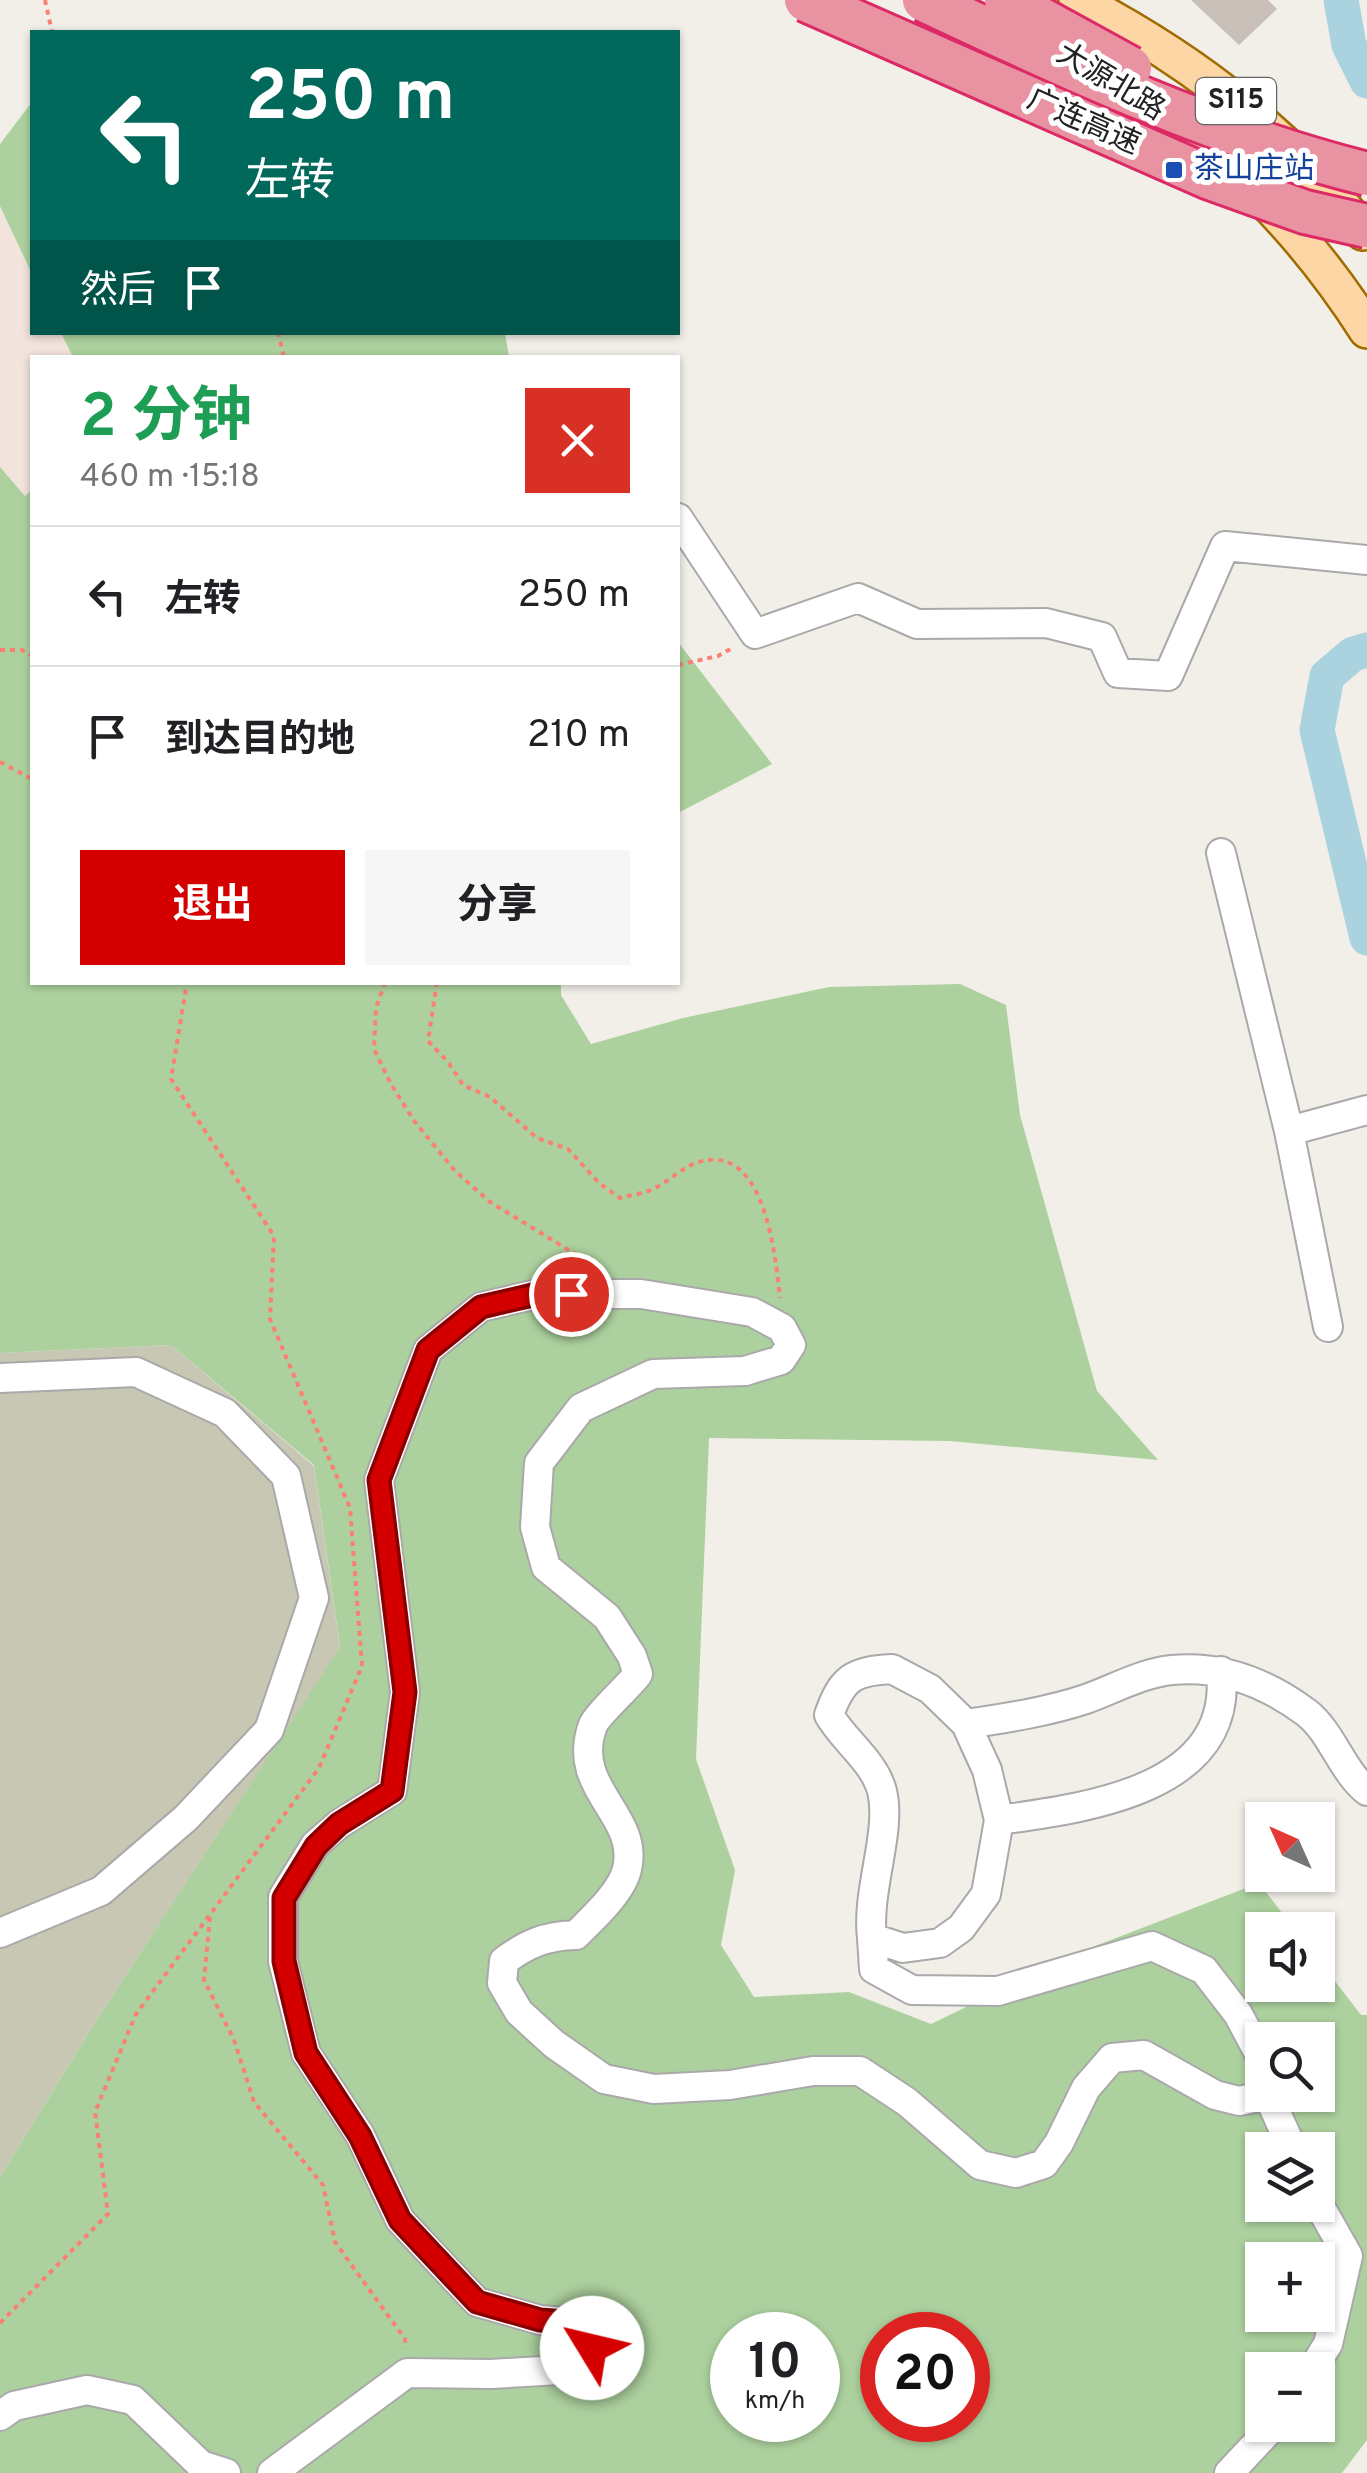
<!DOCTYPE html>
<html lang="zh">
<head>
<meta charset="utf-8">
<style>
	:root { --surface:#fff; --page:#f6f6f6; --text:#202124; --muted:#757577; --line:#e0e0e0; --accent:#d40000 }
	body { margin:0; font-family:Overpass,"Noto Sans SC",sans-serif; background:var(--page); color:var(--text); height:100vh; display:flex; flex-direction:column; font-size:38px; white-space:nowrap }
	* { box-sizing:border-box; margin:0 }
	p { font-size:32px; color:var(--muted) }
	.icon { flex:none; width:55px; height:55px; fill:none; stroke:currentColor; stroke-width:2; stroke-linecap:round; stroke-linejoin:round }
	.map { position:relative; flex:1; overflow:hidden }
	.side { position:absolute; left:30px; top:355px; width:650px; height:630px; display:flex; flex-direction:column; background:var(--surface); border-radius:0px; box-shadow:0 2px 8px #0004 }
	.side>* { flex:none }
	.top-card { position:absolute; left:30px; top:30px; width:650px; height:305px; border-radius:0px; box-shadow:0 2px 8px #0004; background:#00695c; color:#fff; overflow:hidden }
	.needle { width:65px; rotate:315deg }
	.controls { position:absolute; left:1245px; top:1802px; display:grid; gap:20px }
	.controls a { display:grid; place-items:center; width:90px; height:90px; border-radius:0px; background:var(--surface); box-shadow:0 2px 8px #0004; font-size:50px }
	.speed { position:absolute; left:710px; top:2312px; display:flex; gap:20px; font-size:50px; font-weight:700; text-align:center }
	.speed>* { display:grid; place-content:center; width:130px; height:130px; border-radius:50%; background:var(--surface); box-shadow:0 2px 8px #0004; line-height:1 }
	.speed small { font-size:25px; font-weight:400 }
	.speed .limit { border:15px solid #d22; background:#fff; color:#111 }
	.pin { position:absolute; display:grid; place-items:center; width:85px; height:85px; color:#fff; margin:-42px; border:5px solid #fff; border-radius:50%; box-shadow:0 2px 10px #0007 }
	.me { position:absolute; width:110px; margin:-55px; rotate:306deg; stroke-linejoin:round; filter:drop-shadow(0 0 8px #0008) }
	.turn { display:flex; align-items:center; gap:35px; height:210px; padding:0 50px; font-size:45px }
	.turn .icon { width:130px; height:130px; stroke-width:2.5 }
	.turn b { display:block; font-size:70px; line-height:85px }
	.then { display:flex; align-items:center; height:95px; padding:0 50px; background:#0003; gap:20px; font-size:38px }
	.round { display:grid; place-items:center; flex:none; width:105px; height:105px; border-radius:0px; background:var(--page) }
	.summary { display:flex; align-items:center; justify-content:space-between; height:170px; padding:0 50px }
	h1 { font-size:60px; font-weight:700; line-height:75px; color:#1e9e55 }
	.action { display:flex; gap:20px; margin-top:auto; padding:20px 50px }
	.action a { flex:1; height:115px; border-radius:0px; background:var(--accent); color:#fff; font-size:40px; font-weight:700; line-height:115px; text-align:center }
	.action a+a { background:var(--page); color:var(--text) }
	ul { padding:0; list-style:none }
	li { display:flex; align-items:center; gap:30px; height:140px; padding:0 50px; border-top:2px solid var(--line) }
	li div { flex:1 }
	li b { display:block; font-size:38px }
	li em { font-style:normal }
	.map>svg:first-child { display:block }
</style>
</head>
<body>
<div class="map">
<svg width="1367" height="2473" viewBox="0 0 1367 2473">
	<rect width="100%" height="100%" fill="#f2efe9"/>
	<path fill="#f3e3dd" d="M 0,206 L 32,274 L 32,332 L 61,333 L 73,357 L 32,358 L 32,489 L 25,497 L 0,467 Z"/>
	<path fill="#c7c7b4" d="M 171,1345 L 314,1466 L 340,1648 L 94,2024 L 0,2177 L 0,1353 Z"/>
	<path fill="#add19e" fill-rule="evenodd" d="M 32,102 L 32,274 L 0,206 L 0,144 Z
		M 61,333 L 505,333 L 509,357 L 73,357 Z
		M 0,467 L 25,496 L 32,489 L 32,982 L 561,983 L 561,995 L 591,1044 L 683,1018 L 829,987 L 960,984 L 1006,1005 L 1020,1115 L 1097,1391 L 1158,1460 L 949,1441 L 709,1438 L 696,1759 L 735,1870 L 721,1945 L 754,1997 L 849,1992 L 931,2024 L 1077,1953 L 1259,1883 L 1295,1930 L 1262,1930 L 1262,1985 L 1318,1985 L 1318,1959 L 1361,2015 L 1367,2015 L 1367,2440 L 1342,2473 L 0,2473 L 0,2177 L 94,2024 L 340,1647 L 314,1465 L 171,1345 L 0,1353 ZM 1262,2040 L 1318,2040 L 1318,2095 L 1262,2095 ZM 1262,2150 L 1318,2150 L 1318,2205 L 1262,2205 ZM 1262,2260 L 1318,2260 L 1318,2315 L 1262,2315 ZM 732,2335 L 818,2335 L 818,2420 L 732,2420 ZM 882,2335 L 968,2335 L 968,2420 L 882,2420 ZM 1262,2370 L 1318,2370 L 1318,2425 L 1262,2425 Z
		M 678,642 L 772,764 L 678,813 Z"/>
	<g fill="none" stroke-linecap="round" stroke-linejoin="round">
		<path stroke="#aad3df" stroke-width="35" d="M 1341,0 L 1349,45 L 1367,81
			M 1367,650 L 1353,654 L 1327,676 L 1317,730 L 1367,938"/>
	</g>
	<path fill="#c7bfb8" d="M 1191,0 L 1268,0 L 1277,9 L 1239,45 Z"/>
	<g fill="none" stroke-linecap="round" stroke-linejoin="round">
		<g stroke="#a9a9a9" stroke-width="32">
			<path id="minor" d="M 678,518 L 755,634 L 858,598 L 917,624 L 1046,623 L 1102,637 L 1118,673 L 1168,676 L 1225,546 L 1367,560
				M 1221,853 L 1289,1131 L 1328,1327
				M 1289,1131 L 1367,1110
				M 0,1378 L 136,1372 L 225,1413 L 286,1476 L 314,1598 L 269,1730 L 186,1818 L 101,1891 L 0,1933
				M 892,1669 L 930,1689 L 966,1724 L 987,1770 L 999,1820 L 986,1894 L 961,1928 L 940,1943 L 903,1948 L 872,1938 C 866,1891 892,1832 882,1791 C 874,1761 844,1741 829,1715 C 842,1678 853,1671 892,1669 Z
				M 966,1724 C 1006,1718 1047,1712 1086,1699 C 1114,1689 1142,1673 1172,1670 C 1222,1665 1268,1684 1307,1713 C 1332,1733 1342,1771 1367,1791
				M 999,1820 C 1086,1808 1234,1790 1221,1671
				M 872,1938 L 874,1969 L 912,1990 L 998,1991 L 1152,1946 L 1204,1970 L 1238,2014 L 1262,2059
				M 1312,2370 L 1328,2344 L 1348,2256 L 1318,2203
				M 0,2416 L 14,2406 L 87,2390 L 133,2400 L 201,2465 L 226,2473
				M 272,2473 L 407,2373 L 491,2374 L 576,2369 L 592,2348 L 577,2323 L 540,2320 L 477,2302 L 400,2220 L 360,2135 L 306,2053 L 283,1961 L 283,1897 L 315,1845 L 339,1824 L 392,1791 L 405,1692 L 379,1480 L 428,1350 L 481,1307 L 537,1294 L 641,1294 L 752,1312 L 782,1328 L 791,1345 L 781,1360 L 745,1371 L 653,1374 L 581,1408 L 539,1463 L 535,1527 L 546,1567 L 607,1617 L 632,1656 L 638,1674 C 629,1686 597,1715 593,1725 C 569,1789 640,1814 627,1869 C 622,1892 592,1919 576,1935 C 546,1936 528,1943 504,1961 L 502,1983 L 519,2012 L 554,2044 L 604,2079 L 654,2089 L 730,2085 L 813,2071 L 860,2071 L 907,2102 L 980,2165 L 1016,2173 L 1044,2164 L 1059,2143 L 1086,2088 L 1112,2058 L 1144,2055 L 1215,2095 L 1239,2101 L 1268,2095 L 1293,2150
				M 1229,2473 L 1274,2425"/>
		</g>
		<g stroke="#a06b00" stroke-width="40">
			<path id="major" d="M 1077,0 C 1187,57 1288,132 1363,232
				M 1171,118 C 1250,177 1314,247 1367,330"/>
		</g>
		<path stroke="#fa8072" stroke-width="4" stroke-dasharray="5 5" stroke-linecap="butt" d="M 45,0 L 52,32
			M 278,332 L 284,358
			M 0,650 L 22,650 L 32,656
			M 678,665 L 718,656 L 734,647
			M 0,762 L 32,779
			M 385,982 L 376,1008 L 374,1049 L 392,1086 L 415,1122 L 455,1171 L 490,1202 L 590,1263 L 594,1272
			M 437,982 L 428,1041 L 448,1062 L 463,1085 L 490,1097 L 537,1138 L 568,1149 L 599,1183 L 620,1198 C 630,1195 642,1194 651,1190 C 665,1184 677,1172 691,1165 C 764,1133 775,1253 780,1298
			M 210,1917 L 204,1980 L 234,2040 L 254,2102 L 323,2185 L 335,2242 L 405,2339 L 406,2348
			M 0,2323 L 108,2214 L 95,2112 L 136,2014 L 319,1768 L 362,1666 L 350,1508 L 270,1319 L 274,1236 L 171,1079 L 187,982"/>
		<use href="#minor" stroke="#fff" stroke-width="28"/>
		<use href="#major" stroke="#fcd6a4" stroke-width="35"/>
		<g stroke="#dc2a67" stroke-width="48" stroke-linecap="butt">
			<path id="highway-bridge" d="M 806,0 L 1210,178 L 1305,212 L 1367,226
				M 924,0 C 1068,68 1212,135 1367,174
				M 1006,0 L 1130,68"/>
		</g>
		<use href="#highway-bridge" stroke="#e892a2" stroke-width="42"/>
	</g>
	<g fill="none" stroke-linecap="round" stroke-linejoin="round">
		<g stroke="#8a0000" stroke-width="25">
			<path id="route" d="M 571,1294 L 537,1294 L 481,1307 L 428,1350 L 379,1480 L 405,1692 L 392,1791 L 339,1824 L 316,1846 L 284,1898 L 284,1961 L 306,2053 L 360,2136 L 400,2220 L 477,2302 L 540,2320 L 578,2323 L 592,2348"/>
		</g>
		<use href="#route" stroke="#d40000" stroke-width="18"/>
	</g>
	<rect fill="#1a4fb4" stroke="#fff" stroke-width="4" x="1164" y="160" width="20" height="20" rx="5"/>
	<g text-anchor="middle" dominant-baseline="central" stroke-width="10" stroke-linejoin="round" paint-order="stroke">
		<rect fill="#fff" stroke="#646464" stroke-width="2.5" x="1196" y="78" width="80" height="46" rx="8"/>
		<g font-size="28" font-weight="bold" fill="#222">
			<text x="1236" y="101">S115</text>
		</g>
		<g font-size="30" fill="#222" stroke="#fff">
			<text transform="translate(1110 83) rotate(31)">大源北路</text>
			<text transform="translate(1083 123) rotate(24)">广连高速</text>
		</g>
		<g font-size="30" fill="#164399" stroke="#fff" text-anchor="start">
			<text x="1194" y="170">茶山庄站</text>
		</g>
	</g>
</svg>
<div class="controls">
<a><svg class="needle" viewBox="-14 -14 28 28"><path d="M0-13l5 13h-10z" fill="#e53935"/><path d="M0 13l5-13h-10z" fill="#757577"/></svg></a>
<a><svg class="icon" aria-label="sound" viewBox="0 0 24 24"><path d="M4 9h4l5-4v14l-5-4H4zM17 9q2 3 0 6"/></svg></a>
<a><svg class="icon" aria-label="search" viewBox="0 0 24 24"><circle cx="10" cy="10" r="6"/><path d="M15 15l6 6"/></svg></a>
<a><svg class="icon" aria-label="layers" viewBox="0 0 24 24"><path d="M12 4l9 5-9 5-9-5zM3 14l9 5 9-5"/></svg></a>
<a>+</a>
<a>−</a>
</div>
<div class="speed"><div>10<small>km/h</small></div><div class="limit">20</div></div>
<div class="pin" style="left:571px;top:1294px;background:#d93025"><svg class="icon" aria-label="arrive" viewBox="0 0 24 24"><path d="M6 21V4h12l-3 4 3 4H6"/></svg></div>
<svg class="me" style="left:592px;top:2348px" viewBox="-20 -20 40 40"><circle r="19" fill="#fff"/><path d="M0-13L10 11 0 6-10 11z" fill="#d40000"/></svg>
<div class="top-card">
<div class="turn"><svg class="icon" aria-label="left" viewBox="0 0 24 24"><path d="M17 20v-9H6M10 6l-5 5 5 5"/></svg><div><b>250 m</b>左转</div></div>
<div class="then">然后<svg class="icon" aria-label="arrive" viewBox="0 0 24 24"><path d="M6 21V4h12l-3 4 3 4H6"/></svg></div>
</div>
<section class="side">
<div class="summary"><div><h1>2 分钟</h1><p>460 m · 15:18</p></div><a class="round" style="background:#d93025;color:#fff"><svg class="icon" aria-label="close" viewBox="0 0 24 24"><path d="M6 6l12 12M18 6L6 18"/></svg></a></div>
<ul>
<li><svg class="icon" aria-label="left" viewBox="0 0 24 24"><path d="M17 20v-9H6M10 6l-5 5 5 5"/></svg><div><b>左转</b></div><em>250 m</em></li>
<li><svg class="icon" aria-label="arrive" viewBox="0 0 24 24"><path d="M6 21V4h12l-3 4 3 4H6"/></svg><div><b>到达目的地</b></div><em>210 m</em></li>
</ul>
<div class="action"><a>退出</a><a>分享</a></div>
</section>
</div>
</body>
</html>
